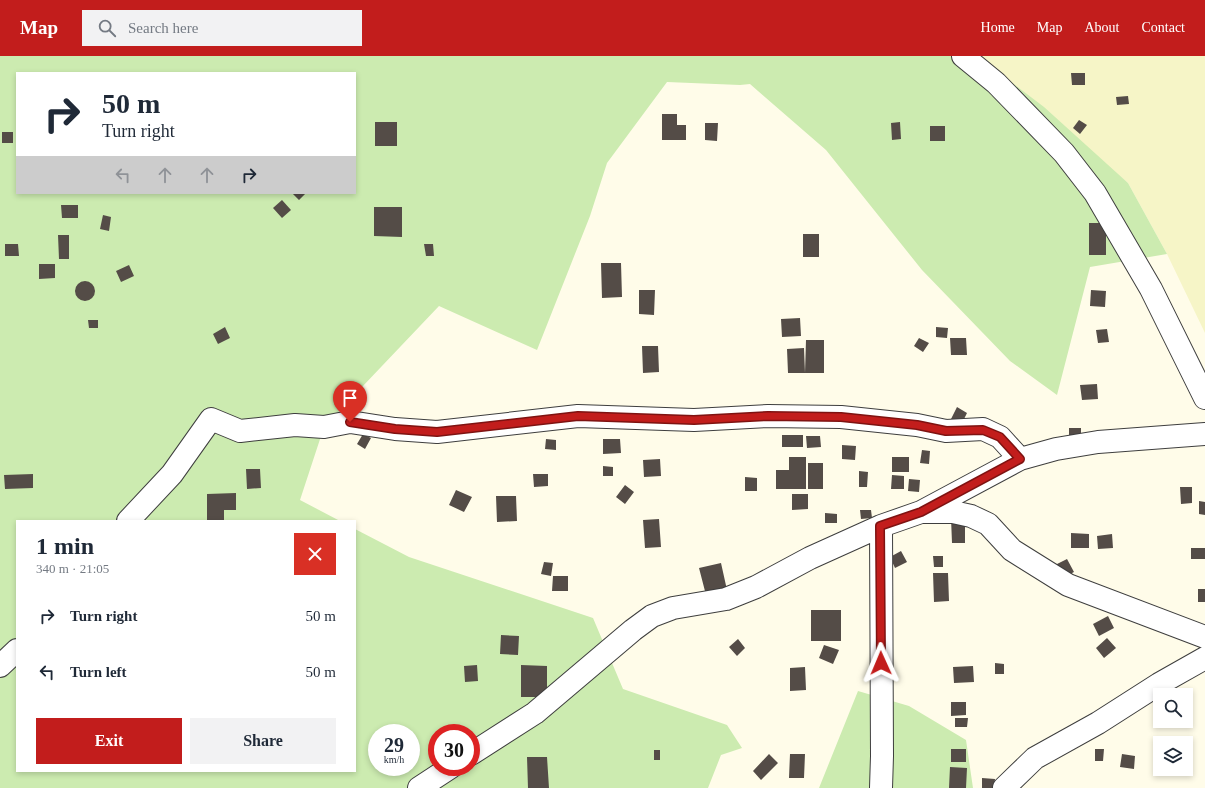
<!DOCTYPE html>
<html lang="en">
<head>
<meta charset="utf-8">
<style>
	:root { --surface:#fff; --page:#f2f2f3; --text:#1f2937; --muted:#747a83; --accent:#c21d1c }
	body { margin:0; font-family:Georgia,serif; background:var(--page); color:var(--text); height:100vh; display:flex; flex-direction:column; font-size:15px; white-space:nowrap }
	* { box-sizing:border-box; margin:0 }
	p { font-size:13px; color:var(--muted) }
	.icon { flex:none; width:22px; height:22px; fill:none; stroke:currentColor; stroke-width:2; stroke-linecap:round; stroke-linejoin:round }
	.map { position:relative; flex:1; overflow:hidden }
	.details { position:absolute; left:16px; top:464px; width:340px; height:252px; display:flex; flex-direction:column; background:var(--surface); border-radius:0px; box-shadow:0 2px 6px #0003 }
	.details>* { flex:none }
	.top-card { position:absolute; left:16px; top:16px; width:340px; height:122px; border-radius:0px; box-shadow:0 2px 6px #0003; background:#fff; color:var(--text); overflow:hidden }
	.tools { position:absolute; left:1153px; top:632px; display:grid; gap:8px }
	.tools a { display:grid; place-items:center; width:40px; height:40px; border-radius:0px; background:var(--surface); box-shadow:0 2px 6px #0003; font-size:20px }
	.speed { position:absolute; left:368px; top:668px; display:flex; gap:8px; font-size:20px; font-weight:700; text-align:center }
	.speed>* { display:grid; place-content:center; width:52px; height:52px; border-radius:50%; background:var(--surface); box-shadow:0 2px 6px #0003; line-height:1 }
	.speed small { font-size:10px; font-weight:400 }
	.speed .limit { border:6px solid #d22; background:#fff; color:#111 }
	.pin { position:absolute; display:grid; place-items:center; width:34px; height:34px; color:#fff; margin:-41px -17px; border-radius:50% 50% 50% 0; rotate:-45deg; box-shadow:0 0 4px #0007 }
	.pin .icon { rotate:45deg }
	.me { position:absolute; width:44px; margin:-22px; rotate:359deg; stroke-linejoin:round; filter:drop-shadow(0 0 3px #0008) }
	.turn { display:flex; align-items:center; gap:14px; height:84px; padding:0 20px; font-size:18px }
	.turn .icon { width:52px; height:52px; stroke-width:2.5 }
	.turn b { display:block; font-size:28px; line-height:34px }
	.lanes { display:flex; align-items:center; height:38px; padding:0 20px; background:#0003; justify-content:center; gap:20px; direction:ltr }
	.lanes .off { opacity:.35 }
	.round { display:grid; place-items:center; flex:none; width:42px; height:42px; border-radius:0px; background:var(--page) }
	.summary { display:flex; align-items:center; justify-content:space-between; height:68px; padding:0 20px }
	h1 { font-size:24px; font-weight:800; line-height:30px }
	.primary-button { display:flex; gap:8px; margin-top:auto; padding:8px 20px }
	.primary-button a { flex:1; height:46px; border-radius:0px; background:var(--accent); color:#fff; font-size:16px; font-weight:800; line-height:46px; text-align:center }
	.primary-button a+a { background:var(--page); color:var(--text) }
	ul { padding:0; list-style:none }
	li { display:flex; align-items:center; gap:12px; height:56px; padding:0 20px }
	li div { flex:1 }
	li b { display:block; font-size:15px }
	li em { font-style:normal }
	header { display:flex; align-items:center; gap:24px; box-sizing:border-box; height:56px; padding:0 20px; background:var(--accent); color:#fff }
	header strong { font-size:19px }
	nav { display:flex; gap:22px; margin-inline-start:auto; font-size:14px }
	.search { width:280px; height:36px; background:var(--page); display:flex; align-items:center; gap:10px; box-sizing:border-box; padding:0 14px; border-radius:0px; color:var(--muted); font-size:15px }
	.map>svg:first-child { display:block }
</style>
</head>
<body>
<header>
<strong>Map</strong>
<div class="search"><svg class="icon" aria-label="search" viewBox="0 0 24 24"><circle cx="10" cy="10" r="6"/><path d="M15 15l6 6"/></svg>Search here</div>
<nav><a>Home</a><a>Map</a><a>About</a><a>Contact</a></nav>
</header>
<div class="map">
<svg width="1205" height="732" viewBox="0 0 1205 732">
	<rect width="100%" height="100%" fill="#fffce9"/>
	<path fill="#f6f5c7" d="M 977,0 L 1205,0 L 1205,277 L 1167,198 L 1128,127 Z"/>
	<path fill="#ccebb0" fill-rule="evenodd" d="M 0,0 L 977,0 L 1044,51 L 1128,127 L 1167,198 L 1090,211 L 1057,339 L 1010,305 L 922,214 L 826,94 L 750,28 L 740,29 L 667,26 L 607,107 L 590,160 L 537,294 L 439,250 L 324,371 L 300,444 L 340,465 L 17,465 L 17,715 L 355,715 L 355,473 L 409,501 L 593,562 L 623,633 L 727,669 L 742,692 L 721,699 L 708,732 L 0,732 ZM 17,17 L 355,17 L 355,137 L 17,137 ZM 377,677 L 411,677 L 411,711 L 377,711 ZM 437,677 L 471,677 L 471,711 L 437,711 Z
		M 858,635 L 909,650 L 966,684 L 973,732 L 819,732 Z"/>
	<path fill="#544c47" d="M 1071,17 L 1085,17 L 1085,29 L 1072,29 Z
		M 1128,40 L 1129,48 L 1117,49 L 1116,41 Z
		M 662,58 L 677,58 L 677,69 L 686,69 L 686,84 L 662,84 Z
		M 1079,64 L 1087,69 L 1080,78 L 1073,72 Z
		M 375,66 L 397,66 L 397,90 L 375,90 Z
		M 900,66 L 901,83 L 892,84 L 891,67 Z
		M 705,67 L 718,67 L 717,85 L 705,84 Z
		M 930,70 L 945,70 L 945,85 L 930,85 Z
		M 2,76 L 13,76 L 13,87 L 2,87 Z
		M 292,137 L 306,137 L 299,144 Z
		M 282,144 L 291,154 L 282,162 L 273,152 Z
		M 61,149 L 78,149 L 78,162 L 62,162 Z
		M 374,151 L 402,151 L 402,181 L 374,180 Z
		M 103,159 L 111,161 L 109,175 L 100,173 Z
		M 1089,167 L 1106,167 L 1106,199 L 1089,199 Z
		M 803,178 L 819,178 L 819,201 L 803,201 Z
		M 58,179 L 69,179 L 69,203 L 59,203 Z
		M 5,188 L 18,188 L 19,200 L 5,200 Z
		M 424,188 L 433,188 L 434,200 L 426,200 Z
		M 601,207 L 621,207 L 622,241 L 602,242 Z
		M 39,208 L 55,208 L 55,222 L 39,223 Z
		M 129,209 L 134,220 L 121,226 L 116,215 Z
		M75 235a10 10 0 1 1 20 0a10 10 0 1 1-20 0Z
		M 639,234 L 655,234 L 654,259 L 639,258 Z
		M 1091,234 L 1106,235 L 1105,251 L 1090,250 Z
		M 800,262 L 801,280 L 782,281 L 781,263 Z
		M 88,264 L 98,264 L 98,272 L 89,272 Z
		M 225,271 L 230,282 L 218,288 L 213,278 Z
		M 936,271 L 948,272 L 947,282 L 936,281 Z
		M 1107,273 L 1109,286 L 1098,287 L 1096,274 Z
		M 919,282 L 929,287 L 923,296 L 914,290 Z
		M 950,282 L 966,282 L 967,299 L 951,299 Z
		M 806,284 L 824,284 L 824,317 L 805,317 Z
		M 642,290 L 658,290 L 659,316 L 643,317 Z
		M 804,292 L 805,317 L 788,317 L 787,293 Z
		M 1097,328 L 1098,343 L 1082,344 L 1080,329 Z
		M 957,351 L 967,357 L 960,371 L 950,365 Z
		M 1069,372 L 1081,372 L 1081,383 L 1069,383 Z
		M 363,378 L 371,382 L 365,393 L 357,388 Z
		M 782,379 L 803,379 L 803,391 L 782,391 Z
		M 806,380 L 820,380 L 821,391 L 807,392 Z
		M 546,383 L 556,384 L 556,394 L 545,393 Z
		M 603,383 L 620,383 L 621,397 L 603,398 Z
		M 842,389 L 856,390 L 855,404 L 842,403 Z
		M 922,394 L 930,395 L 929,408 L 920,407 Z
		M 789,401 L 806,401 L 806,433 L 776,433 L 776,414 L 789,414 Z
		M 892,401 L 909,401 L 909,416 L 892,416 Z
		M 660,403 L 661,420 L 644,421 L 643,404 Z
		M 808,407 L 823,407 L 823,433 L 808,433 Z
		M 603,410 L 613,411 L 613,420 L 603,420 Z
		M 246,413 L 260,413 L 261,432 L 247,433 Z
		M 859,415 L 868,416 L 867,431 L 859,431 Z
		M 33,418 L 33,432 L 5,433 L 4,419 Z
		M 533,418 L 548,418 L 548,430 L 534,431 Z
		M 892,419 L 904,420 L 904,433 L 891,433 Z
		M 745,421 L 757,422 L 757,435 L 745,435 Z
		M 909,423 L 920,424 L 919,436 L 908,435 Z
		M 625,429 L 634,436 L 625,448 L 616,441 Z
		M 1180,431 L 1192,431 L 1192,447 L 1181,448 Z
		M 456,434 L 472,441 L 464,456 L 449,449 Z
		M 236,437 L 236,454 L 224,454 L 224,465 L 207,465 L 207,438 Z
		M 792,438 L 808,438 L 808,453 L 792,454 Z
		M 496,440 L 516,440 L 517,465 L 497,466 Z
		M 1199,445 L 1205,446 L 1205,459 L 1199,458 Z
		M 860,454 L 871,454 L 872,462 L 861,463 Z
		M 825,457 L 837,458 L 837,467 L 825,467 Z
		M 951,462 L 965,462 L 965,487 L 952,487 Z
		M 659,463 L 661,491 L 645,492 L 643,464 Z
		M 1071,477 L 1089,478 L 1089,492 L 1071,492 Z
		M 1112,478 L 1113,492 L 1098,493 L 1097,480 Z
		M 1191,492 L 1205,492 L 1205,503 L 1191,503 Z
		M 901,495 L 907,506 L 895,512 L 890,501 Z
		M 933,500 L 943,500 L 943,511 L 934,511 Z
		M 1067,503 L 1074,516 L 1062,522 L 1055,509 Z
		M 544,506 L 553,507 L 551,520 L 541,518 Z
		M 721,507 L 727,534 L 706,539 L 699,512 Z
		M 933,517 L 948,517 L 949,545 L 934,546 Z
		M 553,520 L 568,520 L 568,535 L 552,535 Z
		M 1198,533 L 1205,533 L 1205,546 L 1198,546 Z
		M 811,554 L 841,554 L 841,585 L 811,585 Z
		M 1108,560 L 1114,572 L 1099,580 L 1093,568 Z
		M 501,579 L 519,580 L 518,599 L 500,598 Z
		M 1107,582 L 1116,592 L 1104,602 L 1096,592 Z
		M 738,583 L 745,592 L 737,600 L 729,591 Z
		M 824,589 L 839,594 L 833,608 L 819,602 Z
		M 995,607 L 1004,608 L 1004,618 L 995,618 Z
		M 477,609 L 478,625 L 465,626 L 464,610 Z
		M 521,609 L 547,610 L 547,641 L 521,641 Z
		M 973,610 L 974,626 L 954,627 L 953,611 Z
		M 805,611 L 806,634 L 790,635 L 790,612 Z
		M 951,646 L 966,646 L 966,659 L 951,660 Z
		M 955,662 L 968,662 L 967,671 L 955,671 Z
		M 951,693 L 966,693 L 966,706 L 951,706 Z
		M 1095,693 L 1104,693 L 1103,705 L 1095,705 Z
		M 654,694 L 660,694 L 660,704 L 654,704 Z
		M 769,698 L 778,707 L 761,724 L 753,715 Z
		M 790,698 L 805,698 L 804,722 L 789,722 Z
		M 1122,698 L 1135,700 L 1134,713 L 1120,711 Z
		M 527,701 L 547,701 L 549,732 L 528,732 Z
		M 950,711 L 967,712 L 966,732 L 949,732 Z
		M 982,722 L 995,723 L 994,732 L 982,732 Z"/>
	<g fill="none" stroke-linecap="round" stroke-linejoin="round">
		<g stroke="#3e3e3e" stroke-width="24">
			<path id="minor" d="M 963,0 L 996,27 L 1064,97 L 1095,137 L 1151,233 L 1205,342
				M 923,456 L 953,456 L 971,460 L 988,468 L 1012,494 L 1068,529 L 1205,581
				M 128,465 L 172,418 L 211,363 L 240,375 L 295,369 L 324,371 L 350,366 L 395,373 L 437,376 L 578,360 L 694,364 L 768,360 L 841,361 L 917,369 L 946,375 L 983,373 L 1000,381 L 1020,403
				M 881,470 L 882,700 L 881,732
				M 0,610 L 17,594
				M 471,698 L 535,657 L 633,574 L 652,560 L 673,552 L 726,543 L 756,531 L 810,502 L 881,470 L 921,456 L 1020,403 L 1056,393 L 1098,386 L 1205,378
				M 419,732 L 451,711
				M 1004,732 L 1035,702 L 1098,667 L 1159,628 L 1205,602"/>
		</g>
		<use href="#minor" stroke="#fff" stroke-width="22"/>
	</g>
	<g fill="none" stroke-linecap="round" stroke-linejoin="round">
		<g stroke="#7e1312" stroke-width="10">
			<path id="route" d="M 350,366 L 395,373 L 437,376 L 578,360 L 694,364 L 768,360 L 841,361 L 917,369 L 946,375 L 983,374 L 1000,381 L 1020,403 L 921,456 L 880,470 L 881,607"/>
		</g>
		<use href="#route" stroke="#c21d1c" stroke-width="7"/>
	</g>
</svg>
<div class="tools">
<a><svg class="icon" aria-label="search" viewBox="0 0 24 24"><circle cx="10" cy="10" r="6"/><path d="M15 15l6 6"/></svg></a>
<a><svg class="icon" aria-label="layers" viewBox="0 0 24 24"><path d="M12 4l9 5-9 5-9-5zM3 14l9 5 9-5"/></svg></a>
</div>
<div class="speed"><div>29<small>km/h</small></div><div class="limit">30</div></div>
<div class="pin" style="left:350px;top:366px;background:#d93025"><svg class="icon" aria-label="arrive" viewBox="0 0 24 24"><path d="M6 21V4h12l-3 4 3 4H6"/></svg></div>
<svg class="me" style="left:881px;top:607px" viewBox="-20 -20 40 40"><path d="M0-17L14 15 0 8-14 15z" fill="#c21d1c" stroke="#fff" stroke-width="4"/></svg>
<div class="top-card">
<div class="turn"><svg class="icon" aria-label="right" viewBox="0 0 24 24"><path d="M7 20v-9h11M14 6l5 5-5 5"/></svg><div><b>50 m</b>Turn right</div></div>
<div class="lanes"><svg class="icon off" aria-label="left" viewBox="0 0 24 24"><path d="M17 20v-9H6M10 6l-5 5 5 5"/></svg><svg class="icon off" aria-label="ahead" viewBox="0 0 24 24"><path d="M12 20V5M6 11l6-6 6 6"/></svg><svg class="icon off" aria-label="ahead" viewBox="0 0 24 24"><path d="M12 20V5M6 11l6-6 6 6"/></svg><svg class="icon" aria-label="right" viewBox="0 0 24 24"><path d="M7 20v-9h11M14 6l5 5-5 5"/></svg></div>
</div>
<section class="details">
<div class="summary"><div><h1>1 min</h1><p>340 m · 21:05</p></div><a class="round" style="background:#d93025;color:#fff"><svg class="icon" aria-label="close" viewBox="0 0 24 24"><path d="M6 6l12 12M18 6L6 18"/></svg></a></div>
<ul>
<li><svg class="icon" aria-label="right" viewBox="0 0 24 24"><path d="M7 20v-9h11M14 6l5 5-5 5"/></svg><div><b>Turn right</b></div><em>50 m</em></li>
<li><svg class="icon" aria-label="left" viewBox="0 0 24 24"><path d="M17 20v-9H6M10 6l-5 5 5 5"/></svg><div><b>Turn left</b></div><em>50 m</em></li>
</ul>
<div class="primary-button"><a>Exit</a><a>Share</a></div>
</section>
</div>
</body>
</html>
